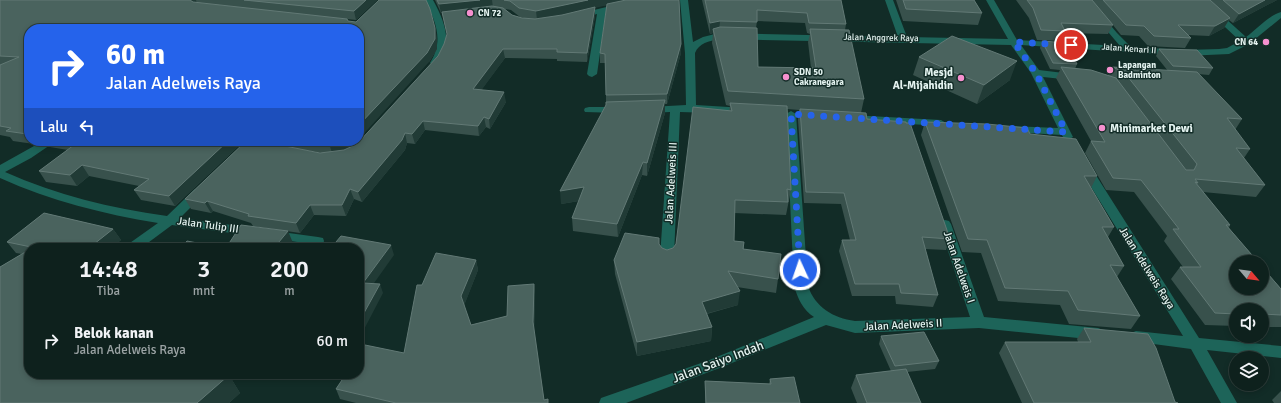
<!DOCTYPE html>
<html lang="id">
<head>
<meta charset="utf-8">
<style>
	:root { --surface:#0e211d; --page:#172926; --text:#f1f3f6; --muted:#9ba3a4; --line:#2e3e3b }
	body { margin:0; font-family:Signika,sans-serif; background:var(--page); color:var(--text); height:100vh; display:flex; flex-direction:column; font-size:15px; white-space:nowrap }
	* { box-sizing:border-box; margin:0 }
	p { font-size:13px; color:var(--muted) }
	.icon { flex:none; width:22px; height:22px; fill:none; stroke:currentColor; stroke-width:2; stroke-linecap:round; stroke-linejoin:round }
	.map { position:relative; flex:1; overflow:hidden }
	.side { position:absolute; left:24px; top:243px; width:340px; height:136px; display:flex; flex-direction:column; background:var(--surface); border-radius:16px; box-shadow:0 2px 6px #0003,0 0 0 1px var(--line) }
	.side>* { flex:none }
	.guide { position:absolute; left:24px; top:24px; width:340px; height:122px; border-radius:16px; box-shadow:0 2px 6px #0003,0 0 0 1px var(--line); background:#2563eb; color:#fff; overflow:hidden }
	.needle { width:26px; rotate:119deg }
	.buttons { position:absolute; left:1229px; top:255px; display:grid; gap:8px }
	.buttons a { display:grid; place-items:center; width:40px; height:40px; border-radius:50%; background:var(--surface); box-shadow:0 2px 6px #0003,0 0 0 1px var(--line); font-size:20px }
	.pin { position:absolute; display:grid; place-items:center; width:34px; height:34px; color:#fff; margin:-17px; border:2px solid #fff; border-radius:50%; box-shadow:0 1px 4px #0007 }
	.me { position:absolute; width:44px; margin:-22px; rotate:357deg; stroke-linejoin:round; filter:drop-shadow(0 0 3px #0008) }
	.turn { display:flex; align-items:center; gap:14px; height:84px; padding:0 16px; font-size:18px }
	.turn .icon { width:52px; height:52px; stroke-width:2.5 }
	.turn b { display:block; font-size:28px; line-height:34px }
	.then { display:flex; align-items:center; height:38px; padding:0 16px; background:#0003; gap:8px; font-size:15px }
	.eta { display:flex; justify-content:space-evenly; align-items:center; height:68px; text-align:center }
	.eta b { font-size:24px; font-weight:600; line-height:28px }
	ul { padding:0; list-style:none }
	li { display:flex; align-items:center; gap:12px; height:60px; padding:0 16px }
	li div { flex:1 }
	li b { display:block; font-size:15px }
	li em { font-style:normal }
	.map>svg:first-child { display:block }
</style>
</head>
<body>
<div class="map">
<svg width="1281" height="403" viewBox="0 0 1281 403">
	<rect width="100%" height="100%" fill="#122c27"/>
	<g fill="none" stroke-linecap="round" stroke-linejoin="round">
		<path fill="#1d6459" fill-rule="evenodd" d="M 425,0 L 433,0 C 445,22 453,42 438,65 L 435,66 L 430,63 C 444,41 436,22 425,0 Z
			M 636,0 L 650,0 L 649,2 L 606,12 L 597,74 L 592,77 L 589,76 L 587,74 L 597,14 L 580,19 L 576,16 L 577,14 Z
			M 680,0 L 688,0 L 693,42 L 703,37 L 719,33 L 898,37 L 885,0 L 893,0 L 907,37 L 1008,39 L 986,0 L 994,0 L 1017,40 L 1120,46 L 1081,0 L 1089,0 L 1117,33 L 1131,47 L 1185,50 L 1219,49 L 1227,48 L 1240,41 L 1196,0 L 1205,0 L 1246,37 C 1257,29 1268,16 1281,12 L 1281,18 L 1249,44 L 1229,54 L 1185,56 L 1021,45 L 1039,70 L 1072,74 L 1077,77 L 1072,80 L 1043,77 L 1073,137 L 1068,140 L 1064,139 L 1062,135 L 1013,132 L 1008,129 L 1013,126 L 1058,128 L 1031,73 L 1011,45 L 719,39 C 709,41 699,43 695,53 L 696,105 L 745,108 L 750,111 L 745,114 L 680,112 L 674,257 L 672,260 L 667,262 L 662,260 L 660,257 L 670,112 L 650,113 L 645,110 L 650,107 L 686,105 L 685,53 Z
			M 589,107 L 619,107 L 624,110 L 619,113 L 585,112 L 584,110 L 585,108 Z
			M 791,111 L 796,114 L 808,286 C 815,307 833,318 855,321 L 970,317 L 939,224 L 941,221 L 945,220 L 949,221 L 951,224 L 984,317 L 1098,328 L 1103,330 L 1105,334 L 1103,338 L 1098,340 L 979,328 L 855,333 L 826,325 L 717,369 L 626,403 L 599,403 L 601,398 L 707,361 L 814,317 C 803,310 798,299 794,286 L 786,114 Z
			M 851,115 L 941,120 L 946,123 L 941,126 L 847,120 L 846,118 Z
			M 43,141 L 56,141 L 31,158 L 5,172 C 57,195 110,208 167,216 L 195,189 L 203,189 L 205,192 L 203,195 L 180,218 L 254,228 L 258,229 L 260,232 L 258,235 L 254,236 L 172,225 L 141,248 L 126,248 L 127,245 L 158,223 C 103,214 51,201 0,178 L 0,165 Z
			M 1086,165 L 1090,167 L 1092,169 L 1199,338 L 1281,346 L 1281,358 L 1207,350 L 1237,403 L 1221,403 L 1191,349 L 1131,341 L 1129,337 L 1131,333 L 1136,331 L 1183,336 L 1080,169 L 1082,167 Z
			M 274,231 L 318,237 L 323,238 L 324,241 L 323,244 L 318,245 L 270,238 L 268,235 L 270,232 Z"/>
	</g>
	<path fill="#38514c" fill-rule="evenodd" d="M 0,0 L 377,0 L 356,20 L 347,19 L 348,21 L 437,37 L 437,49 L 434,54 L 429,62 L 29,29 L 29,141 L 40,141 L 34,144 L 13,141 L 10,137 L 0,135 Z
		M 435,0 L 679,0 L 681,53 L 667,104 L 665,104 L 665,113 L 647,176 L 642,175 L 618,237 L 573,231 L 572,218 L 579,201 L 561,204 L 606,105 L 606,63 L 600,63 L 600,53 L 607,5 L 595,7 L 595,16 L 587,62 L 557,61 L 557,59 L 505,58 L 481,90 L 506,102 L 490,129 L 486,127 L 479,136 L 425,130 L 415,144 L 407,143 L 405,150 L 362,202 L 354,199 L 346,216 L 314,215 L 300,233 L 253,226 L 251,223 L 213,211 L 211,213 L 191,209 L 185,199 L 246,141 L 357,141 L 345,150 L 357,144 L 438,56 L 444,44 L 447,34 L 442,13 L 441,13 ZM 505,9 L 511,10 L 520,17 L 528,19 L 522,18 L 512,15 ZM 583,10 L 562,15 L 555,16 ZM 298,149 L 323,153 L 320,153 Z
		M 702,0 L 841,0 L 846,24 L 845,30 L 864,99 L 861,113 L 867,119 L 950,239 L 946,250 L 925,249 L 938,295 L 933,307 L 896,304 L 895,296 L 852,296 L 839,251 L 842,240 L 850,240 L 841,204 L 804,203 L 798,120 L 799,110 L 787,109 L 791,190 L 786,215 L 734,213 L 734,241 L 744,242 L 744,249 L 778,279 L 776,293 L 737,287 L 738,305 L 707,314 L 712,327 L 711,341 L 637,356 L 615,274 L 614,260 L 659,244 L 662,248 L 667,250 L 673,248 L 676,244 L 729,111 L 730,106 L 726,105 L 712,43 L 713,33 L 710,34 ZM 757,21 L 805,23 L 807,33 L 810,34 L 808,42 L 811,68 L 758,67 L 756,28 Z
		M 896,0 L 974,0 L 982,13 L 978,25 L 903,21 Z
		M 1016,0 L 1277,0 L 1233,23 L 1229,20 L 1224,28 L 1209,36 L 1188,35 L 1191,38 L 1185,48 L 1148,46 L 1139,36 L 1121,35 L 1113,25 L 1108,34 L 1064,33 L 1061,41 L 1037,40 L 1029,18 Z
		M 1042,41 L 1077,64 L 1075,69 L 1108,75 L 1112,67 L 1168,71 L 1156,56 L 1159,49 L 1213,68 L 1209,75 L 1198,74 L 1242,119 L 1235,130 L 1250,149 L 1244,158 L 1265,185 L 1256,197 L 1203,192 L 1230,225 L 1229,228 L 1281,289 L 1281,327 L 1262,327 L 1262,310 L 1236,310 L 1236,326 L 1205,325 L 1171,279 L 1180,267 L 1183,267 L 1164,241 L 1167,236 L 1134,192 L 1106,190 L 1085,153 L 1091,141 L 1056,78 L 1060,70 L 1050,69 L 1040,48 Z
		M 919,57 L 1010,80 L 977,104 L 913,75 Z
		M 925,122 L 1030,134 L 1097,176 L 1091,188 L 1114,227 L 1108,237 L 1124,266 L 1117,277 L 1140,316 L 1131,329 L 1069,324 L 1060,305 L 998,301 L 981,253 L 962,252 L 921,135 Z
		M 46,141 L 244,141 L 175,206 L 141,200 L 134,190 L 139,186 L 89,176 L 77,186 L 46,182 L 39,171 L 68,150 L 50,147 Z
		M 44,213 L 113,229 L 121,240 L 111,248 L 29,248 L 29,374 L 228,374 L 229,375 L 240,393 L 229,403 L 0,403 L 0,267 L 22,254 L 16,253 L 7,242 Z
		M 476,260 L 478,270 L 464,305 L 471,325 L 507,316 L 534,284 L 535,294 L 534,332 L 544,400 L 548,403 L 356,403 L 340,399 L 336,389 L 404,353 L 422,285 Z
		M 1084,328 L 1175,402 L 1178,403 L 1022,403 L 999,353 L 1005,342 L 1078,342 L 1077,339 Z
		M 881,336 L 939,361 L 935,369 L 907,372 L 921,403 L 857,403 L 851,388 L 856,375 L 891,371 L 879,344 Z
		M 770,379 L 800,403 L 705,403 L 705,381 L 769,384 Z
		M 1281,391 L 1281,403 L 1274,403 L 1272,400 Z"/>
	<path fill="#213b36" d="M 188,0 L 196,0 L 197,4 Z
		M 366,0 L 377,0 L 356,20 L 354,11 Z
		M 480,0 L 492,0 L 493,8 L 441,13 L 439,4 Z
		M 588,0 L 628,0 L 595,8 L 595,16 L 587,62 L 587,53 L 595,8 L 537,20 L 536,11 Z
		M 1265,0 L 1277,0 L 1233,23 L 1239,14 Z
		M 1230,18 L 1224,28 L 1209,36 L 1215,26 Z
		M 720,21 L 719,32 L 713,29 L 713,33 L 710,34 L 710,23 Z
		M 435,28 L 437,37 L 437,49 L 434,54 L 429,62 L 359,139 L 359,125 Z
		M 681,44 L 681,53 L 667,104 L 667,94 Z
		M 503,49 L 505,58 L 475,99 L 473,89 Z
		M 1017,61 L 1010,80 L 977,104 L 984,85 Z
		M 504,92 L 506,102 L 490,129 L 489,119 Z
		M 665,100 L 665,113 L 647,176 L 647,163 Z
		M 484,117 L 486,127 L 479,136 L 478,126 Z
		M 423,121 L 425,130 L 415,144 L 412,134 Z
		M 405,133 L 407,143 L 405,150 L 362,202 L 358,192 Z
		M 32,141 L 40,141 L 34,144 Z
		M 228,141 L 244,141 L 175,206 L 169,196 Z
		M 338,141 L 357,141 L 344,151 L 332,153 L 329,143 Z
		M 643,162 L 642,175 L 618,237 L 617,224 Z
		M 82,165 L 89,176 L 77,186 L 70,175 Z
		M 584,187 L 585,200 L 561,204 L 560,191 Z
		M 350,189 L 354,199 L 346,216 L 342,205 Z
		M 207,201 L 213,211 L 211,213 L 205,203 Z
		M 310,205 L 314,215 L 300,233 L 296,223 Z
		M 113,229 L 121,240 L 111,248 L 89,248 Z
		M 288,231 L 293,243 L 289,248 L 274,248 Z
		M 391,245 L 394,255 L 367,293 L 363,283 Z
		M 476,260 L 478,270 L 464,306 L 461,296 Z
		M 380,284 L 383,293 L 359,339 L 359,322 Z
		M 534,284 L 535,294 L 534,332 L 533,322 Z
		M 740,291 L 738,305 L 701,315 L 702,302 Z
		M 712,327 L 711,341 L 637,356 L 637,342 Z
		M 229,375 L 240,393 L 229,403 L 197,403 Z"/>
	<path fill="#4a635e" stroke="#627975" d="M 0,0 L 190,0 L 193,2 L 347,19 L 348,21 L 356,22 L 379,0 L 426,0 L 430,9 L 435,28 L 435,39 L 432,44 L 427,53 L 359,125 L 359,29 L 29,29 L 29,133 L 27,134 L 6,131 L 11,128 L 0,126 L 0,65 L 19,57 L 0,56 Z
		M 244,0 L 366,0 L 354,11 Z
		M 437,0 L 480,0 L 439,4 Z
		M 504,0 L 588,0 L 536,11 L 519,8 L 510,1 Z
		M 626,0 L 679,0 L 681,44 L 667,94 L 606,95 L 605,54 L 600,53 L 607,4 Z
		M 705,0 L 841,0 L 846,24 L 809,23 L 807,13 L 757,10 L 757,22 L 720,21 L 710,23 Z
		M 903,0 L 974,0 L 982,13 L 906,9 Z
		M 1027,0 L 1092,0 L 1113,25 L 1061,23 L 1065,31 L 1041,30 L 1033,8 Z
		M 1103,0 L 1210,0 L 1230,18 L 1215,26 L 1178,25 L 1191,38 L 1154,36 L 1144,26 L 1126,25 Z
		M 1223,0 L 1265,0 L 1239,14 Z
		M 492,6 L 503,8 L 512,15 L 522,18 L 535,19 L 562,15 L 595,7 L 587,53 L 557,52 L 557,49 L 503,49 L 473,89 L 504,92 L 489,119 L 484,117 L 478,126 L 423,121 L 412,134 L 405,133 L 402,140 L 358,192 L 350,189 L 342,205 L 310,205 L 296,223 L 248,216 L 249,214 L 207,201 L 205,203 L 185,199 L 246,141 L 260,141 L 320,153 L 344,150 L 357,144 L 438,56 L 444,44 L 447,34 L 442,12 Z
		M 720,27 L 757,28 L 758,67 L 816,68 L 810,29 L 849,30 L 864,99 L 728,91 L 713,29 Z
		M 952,36 L 1017,61 L 984,85 L 919,57 Z
		M 1042,41 L 1067,43 L 1077,64 L 1053,63 Z
		M 1159,49 L 1197,50 L 1213,68 L 1173,66 Z
		M 1061,67 L 1091,70 L 1116,78 L 1186,170 L 1194,170 L 1197,164 L 1124,72 L 1112,67 L 1197,72 L 1242,119 L 1227,118 L 1250,149 L 1236,148 L 1265,185 L 1195,179 L 1198,183 L 1195,182 L 1230,225 L 1226,225 L 1258,262 L 1236,262 L 1236,288 L 1262,288 L 1262,267 L 1281,289 L 1281,315 L 1262,314 L 1262,310 L 1236,310 L 1236,314 L 1215,313 L 1180,267 L 1201,267 L 1173,229 L 1179,229 L 1141,180 L 1113,178 L 1091,141 L 1105,142 Z
		M 665,100 L 647,163 L 643,162 L 617,224 L 572,218 L 584,187 L 560,191 L 606,105 L 606,102 Z
		M 730,103 L 787,106 L 791,190 L 787,189 L 788,202 L 735,200 L 734,241 L 744,242 L 743,249 L 781,254 L 778,279 L 728,271 L 740,291 L 702,302 L 712,327 L 637,342 L 614,260 L 625,233 L 659,238 L 659,244 L 662,248 L 667,250 L 673,248 L 676,244 L 693,107 L 732,111 Z
		M 800,109 L 866,113 L 867,119 L 906,122 L 906,123 L 910,123 L 950,239 L 922,237 L 938,295 L 901,293 L 899,284 L 855,284 L 842,240 L 856,240 L 844,193 L 806,192 Z
		M 925,122 L 987,124 L 1027,128 L 1030,134 L 1076,139 L 1097,176 L 1084,176 L 1114,227 L 1102,227 L 1124,266 L 1110,265 L 1140,316 L 1078,310 L 1068,291 L 1005,288 L 987,240 L 968,239 Z
		M 70,141 L 228,141 L 169,196 L 134,190 L 149,179 L 82,165 L 70,175 L 39,171 L 78,142 Z
		M 307,141 L 338,141 L 329,143 L 318,143 Z
		M 44,213 L 113,229 L 89,248 L 36,248 L 7,242 Z
		M 241,225 L 288,231 L 274,248 L 226,248 Z
		M 341,236 L 391,245 L 363,283 L 380,284 L 359,322 L 359,248 L 331,248 Z
		M 187,241 L 223,248 L 180,248 Z
		M 27,251 L 29,252 L 29,374 L 228,374 L 229,375 L 197,403 L 0,403 L 0,267 Z
		M 436,253 L 476,260 L 461,296 L 471,325 L 507,316 L 508,286 L 534,284 L 533,322 L 544,400 L 548,399 L 548,403 L 396,403 L 336,389 L 346,374 L 359,374 L 359,355 L 365,345 L 404,353 L 417,285 L 422,285 Z
		M 1084,328 L 1148,334 L 1156,348 L 1175,402 L 1178,403 L 1034,403 L 1005,342 L 1091,342 Z
		M 924,332 L 939,361 L 895,366 L 881,336 Z
		M 906,369 L 921,403 L 867,403 L 856,375 Z
		M 794,377 L 800,403 L 706,403 L 705,381 L 771,384 L 770,379 Z"/>
	<g fill="none" stroke-linecap="round" stroke-linejoin="round">
		<path stroke="#2563eb" stroke-width="7" stroke-dasharray="0 12.6" d="M 800,270 L 791,114 L 1066,132 L 1036,73 L 1014,42 L 1071,45"/>
	</g>
	<g fill="#f690cf" stroke="#122c27" stroke-width="1.5">
		<circle cx="470" cy="13" r="4"/>
		<circle cx="1266" cy="42" r="4"/>
		<circle cx="1110" cy="70" r="4"/>
		<circle cx="786" cy="77" r="4"/>
		<circle cx="961" cy="78" r="4"/>
		<circle cx="1102" cy="128" r="4"/>
	</g>
	<g text-anchor="middle" dominant-baseline="central" stroke-width="3" stroke-linejoin="round" paint-order="stroke">
		<g font-size="9" font-weight="bold" fill="#e4f3f0" stroke="#122c27" text-anchor="start">
			<text x="478" y="13">CN 72</text>
			<text x="1258" y="42" text-anchor="end">CN 64</text>
			<text x="1118" y="65">Lapangan<tspan x="1118" dy="10">Badminton</tspan></text>
			<text x="794" y="72">SDN 50<tspan x="794" dy="10">Cakranegara</tspan></text>
		</g>
		<g font-size="9" fill="#e4f3f0" stroke="#122c27">
			<text transform="translate(881 38) rotate(1)">Jalan Anggrek Raya</text>
			<text transform="translate(1129 49) rotate(4)">Jalan Kenari II</text>
		</g>
		<g font-size="11" font-weight="bold" fill="#e4f3f0" stroke="#122c27" text-anchor="end">
			<text x="953" y="72">Mesjd<tspan x="953" dy="13">Al-Mijahidin</tspan></text>
			<text x="1110" y="128" text-anchor="start">Minimarket Dewi</text>
		</g>
		<g font-size="11" fill="#e4f3f0" stroke="#122c27">
			<text transform="translate(671 183) rotate(-87)">Jalan Adelweis III</text>
			<text transform="translate(208 225) rotate(8)">Jalan Tulip III</text>
			<text transform="translate(959 267) rotate(71)">Jalan Adelweis I</text>
			<text transform="translate(1147 268) rotate(58)">Jalan Adelweis Raya</text>
			<text transform="translate(903 325) rotate(-3)">Jalan Adelweis II</text>
		</g>
		<g font-size="13" fill="#e4f3f0" stroke="#122c27">
			<text transform="translate(718 362) rotate(-21)">Jalan Saiyo Indah</text>
		</g>
	</g>
</svg>
<div class="buttons">
<a><svg class="needle" viewBox="-14 -14 28 28"><path d="M0-13l5 13h-10z" fill="#e53935"/><path d="M0 13l5-13h-10z" fill="#9ba3a4"/></svg></a>
<a><svg class="icon" aria-label="sound" viewBox="0 0 24 24"><path d="M4 9h4l5-4v14l-5-4H4zM17 9q2 3 0 6"/></svg></a>
<a><svg class="icon" aria-label="layers" viewBox="0 0 24 24"><path d="M12 4l9 5-9 5-9-5zM3 14l9 5 9-5"/></svg></a>
</div>
<div class="pin" style="left:1071px;top:45px;background:#d93025"><svg class="icon" aria-label="arrive" viewBox="0 0 24 24"><path d="M6 21V4h12l-3 4 3 4H6"/></svg></div>
<svg class="me" style="left:800px;top:270px" viewBox="-20 -20 40 40"><circle r="17" fill="#2563eb" stroke="#fff" stroke-width="3"/><path d="M0-11L8 9 0 5-8 9z" fill="#fff"/></svg>
<div class="guide">
<div class="turn"><svg class="icon" aria-label="right" viewBox="0 0 24 24"><path d="M7 20v-9h11M14 6l5 5-5 5"/></svg><div><b>60 m</b>Jalan Adelweis Raya</div></div>
<div class="then">Lalu<svg class="icon" aria-label="left" viewBox="0 0 24 24"><path d="M17 20v-9H6M10 6l-5 5 5 5"/></svg></div>
</div>
<section class="side">
<div class="eta">
<div><b>14:48</b><p>Tiba</p></div>
<div><b>3</b><p>mnt</p></div>
<div><b>200</b><p>m</p></div>
</div>
<ul>
<li><svg class="icon" aria-label="right" viewBox="0 0 24 24"><path d="M7 20v-9h11M14 6l5 5-5 5"/></svg><div><b>Belok kanan</b><p>Jalan Adelweis Raya</p></div><em>60 m</em></li>
</ul>
</section>
</div>
</body>
</html>
